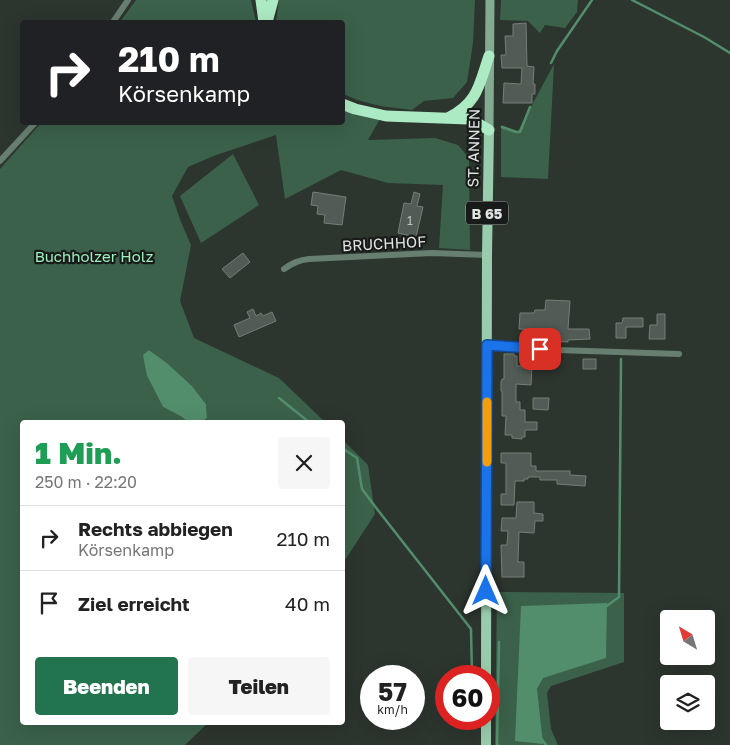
<!DOCTYPE html>
<html lang="de">
<head>
<meta charset="utf-8">
<style>
	:root { --surface:#fff; --page:#f6f6f6; --text:#222; --muted:#767676; --line:#e0e0e0; --accent:#22744f }
	body { margin:0; font-family:"Golos Text",sans-serif; background:var(--page); color:var(--text); height:100vh; display:flex; flex-direction:column; font-size:19px; white-space:nowrap }
	* { box-sizing:border-box; margin:0 }
	p { font-size:16px; color:var(--muted) }
	.icon { flex:none; width:28px; height:28px; fill:none; stroke:currentColor; stroke-width:2; stroke-linecap:round; stroke-linejoin:round }
	.map { position:relative; flex:1; overflow:hidden }
	.details { position:absolute; left:20px; top:420px; width:325px; height:305px; display:flex; flex-direction:column; background:var(--surface); border-radius:5px; box-shadow:0 5px 20px #0002 }
	.details>* { flex:none }
	.banner { position:absolute; left:20px; top:20px; width:325px; height:105px; border-radius:5px; box-shadow:0 5px 20px #0002; background:#202124; color:#fff; overflow:hidden }
	.needle { width:32px; rotate:322deg }
	.buttons { position:absolute; left:660px; top:610px; display:grid; gap:10px }
	.buttons a { display:grid; place-items:center; width:55px; height:55px; border-radius:5px; background:var(--surface); box-shadow:0 5px 20px #0002; font-size:25px }
	.speed { position:absolute; left:360px; top:665px; display:flex; gap:10px; font-size:25px; font-weight:700; text-align:center }
	.speed>* { display:grid; place-content:center; width:65px; height:65px; border-radius:50%; background:var(--surface); box-shadow:0 5px 20px #0002; line-height:1 }
	.speed small { font-size:12px; font-weight:400 }
	.speed .limit { border:8px solid #d22; background:#fff; color:#111 }
	.pin { position:absolute; display:grid; place-items:center; width:42px; height:42px; color:#fff; margin:-21px; border-radius:10px; box-shadow:0 2px 8px #0006 }
	.me { position:absolute; width:55px; margin:-28px; rotate:0deg; stroke-linejoin:round; filter:drop-shadow(0 0 4px #0008) }
	.turn { display:flex; align-items:center; gap:18px; height:105px; padding:0 15px; font-size:22px }
	.turn .icon { width:65px; height:65px; stroke-width:2.5 }
	.turn b { display:block; font-size:35px; line-height:42px }
	.round { display:grid; place-items:center; flex:none; width:52px; height:52px; border-radius:5px; background:var(--page) }
	.summary { display:flex; align-items:center; justify-content:space-between; height:85px; padding:0 15px }
	h1 { font-size:30px; font-weight:800; line-height:38px; color:#1e9e55 }
	.action { display:flex; gap:10px; margin-top:auto; padding:10px 15px }
	.action a { flex:1; height:58px; border-radius:5px; background:var(--accent); color:#fff; font-size:20px; font-weight:800; line-height:58px; text-align:center }
	.action a+a { background:var(--page); color:var(--text) }
	ul { padding:0; list-style:none }
	li { display:flex; align-items:center; gap:15px; height:65px; padding:0 15px; border-top:1px solid var(--line) }
	li div { flex:1 }
	li b { display:block; font-size:19px }
	li em { font-style:normal }
	.map>svg:first-child { display:block }
</style>
</head>
<body>
<div class="map">
<svg width="730" height="745" viewBox="0 0 730 745">
	<rect width="100%" height="100%" fill="#2d352f"/>
	<path fill="#3b614a" d="M 136,0 L 251,0 L 256,22 L 120,22 Z
		M 279,0 L 475,0 L 473,43 L 467,82 L 453,98 L 424,101 L 412,110 L 380,106 L 357,100 L 343,94 L 342,22 L 276,22 Z
		M 501,0 L 578,0 L 577,12 L 565,28 L 545,25 L 540,33 L 528,21 L 500,20 Z
		M 554,64 L 548,179 L 501,177 L 501,125 L 518,131 Z
		M 343,110 L 380,119 L 368,140 L 435,138 L 458,145 L 469,158 L 470,250 L 439,248 L 443,185 L 388,183 L 341,170 L 285,199 L 276,135 L 216,155 L 188,167 L 172,196 L 181,222 L 191,245 L 180,301 L 194,338 L 279,378 L 325,422 L 202,422 L 207,418 L 206,404 L 192,386 L 167,363 L 149,350 L 147,376 L 163,407 L 182,417 L 188,422 L 22,422 L 22,722 L 208,723 L 185,745 L 0,745 L 0,169 L 41,123 L 342,122 Z
		M 233,154 L 259,205 L 201,243 L 180,196 Z
		M 343,440 L 368,465 L 375,514 L 343,563 Z
		M 497,592 L 624,593 L 624,662 L 551,686 L 547,693 L 551,729 L 558,745 L 495,745 Z"/>
	<path fill="#528e6b" d="M 149,350 L 167,363 L 192,386 L 206,404 L 207,418 L 202,422 L 188,422 L 182,417 L 163,407 L 147,376 L 143,355 Z
		M 607,603 L 606,658 L 543,678 L 537,689 L 543,744 L 515,741 L 521,606 Z"/>
	<g fill="none" stroke-linecap="round" stroke-linejoin="round">
		<path stroke="#528e6b" stroke-width="2.5" d="M 632,0 L 704,37 L 730,53
			M 551,63 L 557,51 L 592,0
			M 502,127 L 516,132 L 520,132 L 530,107
			M 279,398 L 309,422
			M 342,448 L 357,458 L 362,489 L 377,509 L 471,629 L 472,676
			M 604,608 L 619,597 L 621,359
			M 541,738 L 546,745
			M 498,745 L 497,744 L 499,642"/>
	</g>
	<path fill="#525b55" stroke="#757e78" d="M 526,23 L 527,66 L 534,67 L 533,84 L 535,84 L 535,94 L 532,94 L 532,103 L 503,103 L 504,83 L 521,84 L 522,68 L 502,68 L 501,55 L 506,55 L 505,36 L 513,36 L 513,24 Z
		M 313,192 L 346,197 L 342,225 L 324,223 L 325,215 L 317,214 L 318,206 L 311,205 Z
		M 414,192 L 420,194 L 417,206 L 423,207 L 416,237 L 398,233 L 404,203 L 411,204 Z
		M 243,253 L 250,262 L 230,278 L 222,269 Z
		M 546,300 L 570,301 L 568,329 L 589,329 L 590,339 L 568,340 L 568,342 L 544,341 L 545,330 L 519,329 L 520,313 L 534,313 L 535,310 L 545,310 Z
		M 253,309 L 256,316 L 261,313 L 263,316 L 272,312 L 276,321 L 239,337 L 234,325 L 250,318 L 247,312 Z
		M 657,314 L 665,314 L 665,339 L 649,339 L 650,325 L 657,325 Z
		M 623,318 L 643,318 L 643,327 L 626,327 L 626,338 L 616,338 L 616,323 L 622,323 Z
		M 504,354 L 514,354 L 514,356 L 517,356 L 517,366 L 532,366 L 531,385 L 516,384 L 516,402 L 520,402 L 520,410 L 525,410 L 525,422 L 537,422 L 537,430 L 525,430 L 525,437 L 522,437 L 522,439 L 512,438 L 512,435 L 505,435 L 506,416 L 502,416 L 502,391 L 501,391 L 501,381 L 502,381 L 502,379 L 504,379 Z
		M 583,359 L 596,359 L 596,369 L 583,369 Z
		M 533,398 L 549,398 L 548,410 L 533,409 Z
		M 501,453 L 531,453 L 531,466 L 536,466 L 536,471 L 570,471 L 570,475 L 586,476 L 585,486 L 557,484 L 557,480 L 540,480 L 540,477 L 528,477 L 528,479 L 524,479 L 524,481 L 515,481 L 514,505 L 501,505 L 501,494 L 506,494 L 506,463 L 501,463 Z
		M 517,502 L 534,502 L 534,513 L 543,514 L 543,521 L 535,521 L 534,533 L 519,532 L 518,562 L 524,562 L 524,577 L 502,577 L 501,545 L 507,545 L 508,531 L 501,531 L 502,518 L 516,518 Z"/>
	<g fill="none" stroke-linecap="round" stroke-linejoin="round">
		<path stroke="#677f70" stroke-width="6" d="M 113,22 L 128,0
			M 0,161 L 36,122
			M 284,269 C 293,263 299,260 309,259 L 432,253 L 487,255
			M 487,345 L 557,350 L 679,354"/>
		<path stroke="#83ab92" stroke-width="9" d="M 489,130 L 490,0"/>
		<path stroke="#99ccac" stroke-width="10" d="M 486,676 L 487,255 L 489,130
			M 486,745 L 486,719"/>
		<path stroke="#aceac3" stroke-width="11" d="M 261,0 L 264,22
			M 267,22 L 273,0
			M 342,104 L 355,109 L 386,116 L 468,119 L 477,123 L 489,130
			M 448,118 C 478,103 479,85 489,56"/>
	</g>
	<g fill="none" stroke-linecap="round" stroke-linejoin="round">
		<g stroke="#114b97" stroke-width="12">
			<path id="route" d="M 486,591 L 487,345 L 540,349"/>
		</g>
		<use href="#route" stroke="#1a73e8" stroke-width="9"/>
		<path stroke="#f59e0b" stroke-width="9" d="M 487,462 L 487,402"/>
	</g>
	<g text-anchor="middle" dominant-baseline="central" stroke-width="4.5" stroke-linejoin="round" paint-order="stroke">
		<g font-size="12" fill="#bcc2bf">
			<text x="410" y="220">1</text>
		</g>
		<rect fill="#181b19" stroke="#a4a8a6" stroke-width="1" x="466" y="201.5" width="42" height="23" rx="4"/>
		<g font-size="14" font-weight="bold" fill="#e0e5e2">
			<text x="487" y="213">B 65</text>
		</g>
		<g font-size="15" fill="#e0e5e2" stroke="#181b19">
			<text transform="translate(473 148) rotate(-89)">ST. ANNEN</text>
			<text transform="translate(384 243) rotate(-3)">BRUCHHOF</text>
		</g>
		<g font-size="15" fill="#9bf2bd" stroke="#181b19">
			<text x="94" y="256">Buchholzer Holz</text>
		</g>
	</g>
</svg>
<div class="buttons">
<a><svg class="needle" viewBox="-14 -14 28 28"><path d="M0-13l5 13h-10z" fill="#e53935"/><path d="M0 13l5-13h-10z" fill="#767676"/></svg></a>
<a><svg class="icon" aria-label="layers" viewBox="0 0 24 24"><path d="M12 4l9 5-9 5-9-5zM3 14l9 5 9-5"/></svg></a>
</div>
<div class="speed"><div>57<small>km/h</small></div><div class="limit">60</div></div>
<div class="pin" style="left:540px;top:349px;background:#d93025"><svg class="icon" aria-label="arrive" viewBox="0 0 24 24"><path d="M6 21V4h12l-3 4 3 4H6"/></svg></div>
<svg class="me" style="left:486px;top:591px" viewBox="-20 -20 40 40"><path d="M0-17L14 15 0 8-14 15z" fill="#1a73e8" stroke="#fff" stroke-width="4"/></svg>
<div class="banner">
<div class="turn"><svg class="icon" aria-label="right" viewBox="0 0 24 24"><path d="M7 20v-9h11M14 6l5 5-5 5"/></svg><div><b>210 m</b>Körsenkamp</div></div>
</div>
<section class="details">
<div class="summary"><div><h1>1 Min.</h1><p>250 m · 22:20</p></div><a class="round"><svg class="icon" aria-label="close" viewBox="0 0 24 24"><path d="M6 6l12 12M18 6L6 18"/></svg></a></div>
<ul>
<li><svg class="icon" aria-label="right" viewBox="0 0 24 24"><path d="M7 20v-9h11M14 6l5 5-5 5"/></svg><div><b>Rechts abbiegen</b><p>Körsenkamp</p></div><em>210 m</em></li>
<li><svg class="icon" aria-label="arrive" viewBox="0 0 24 24"><path d="M6 21V4h12l-3 4 3 4H6"/></svg><div><b>Ziel erreicht</b></div><em>40 m</em></li>
</ul>
<div class="action"><a>Beenden</a><a>Teilen</a></div>
</section>
</div>
</body>
</html>
